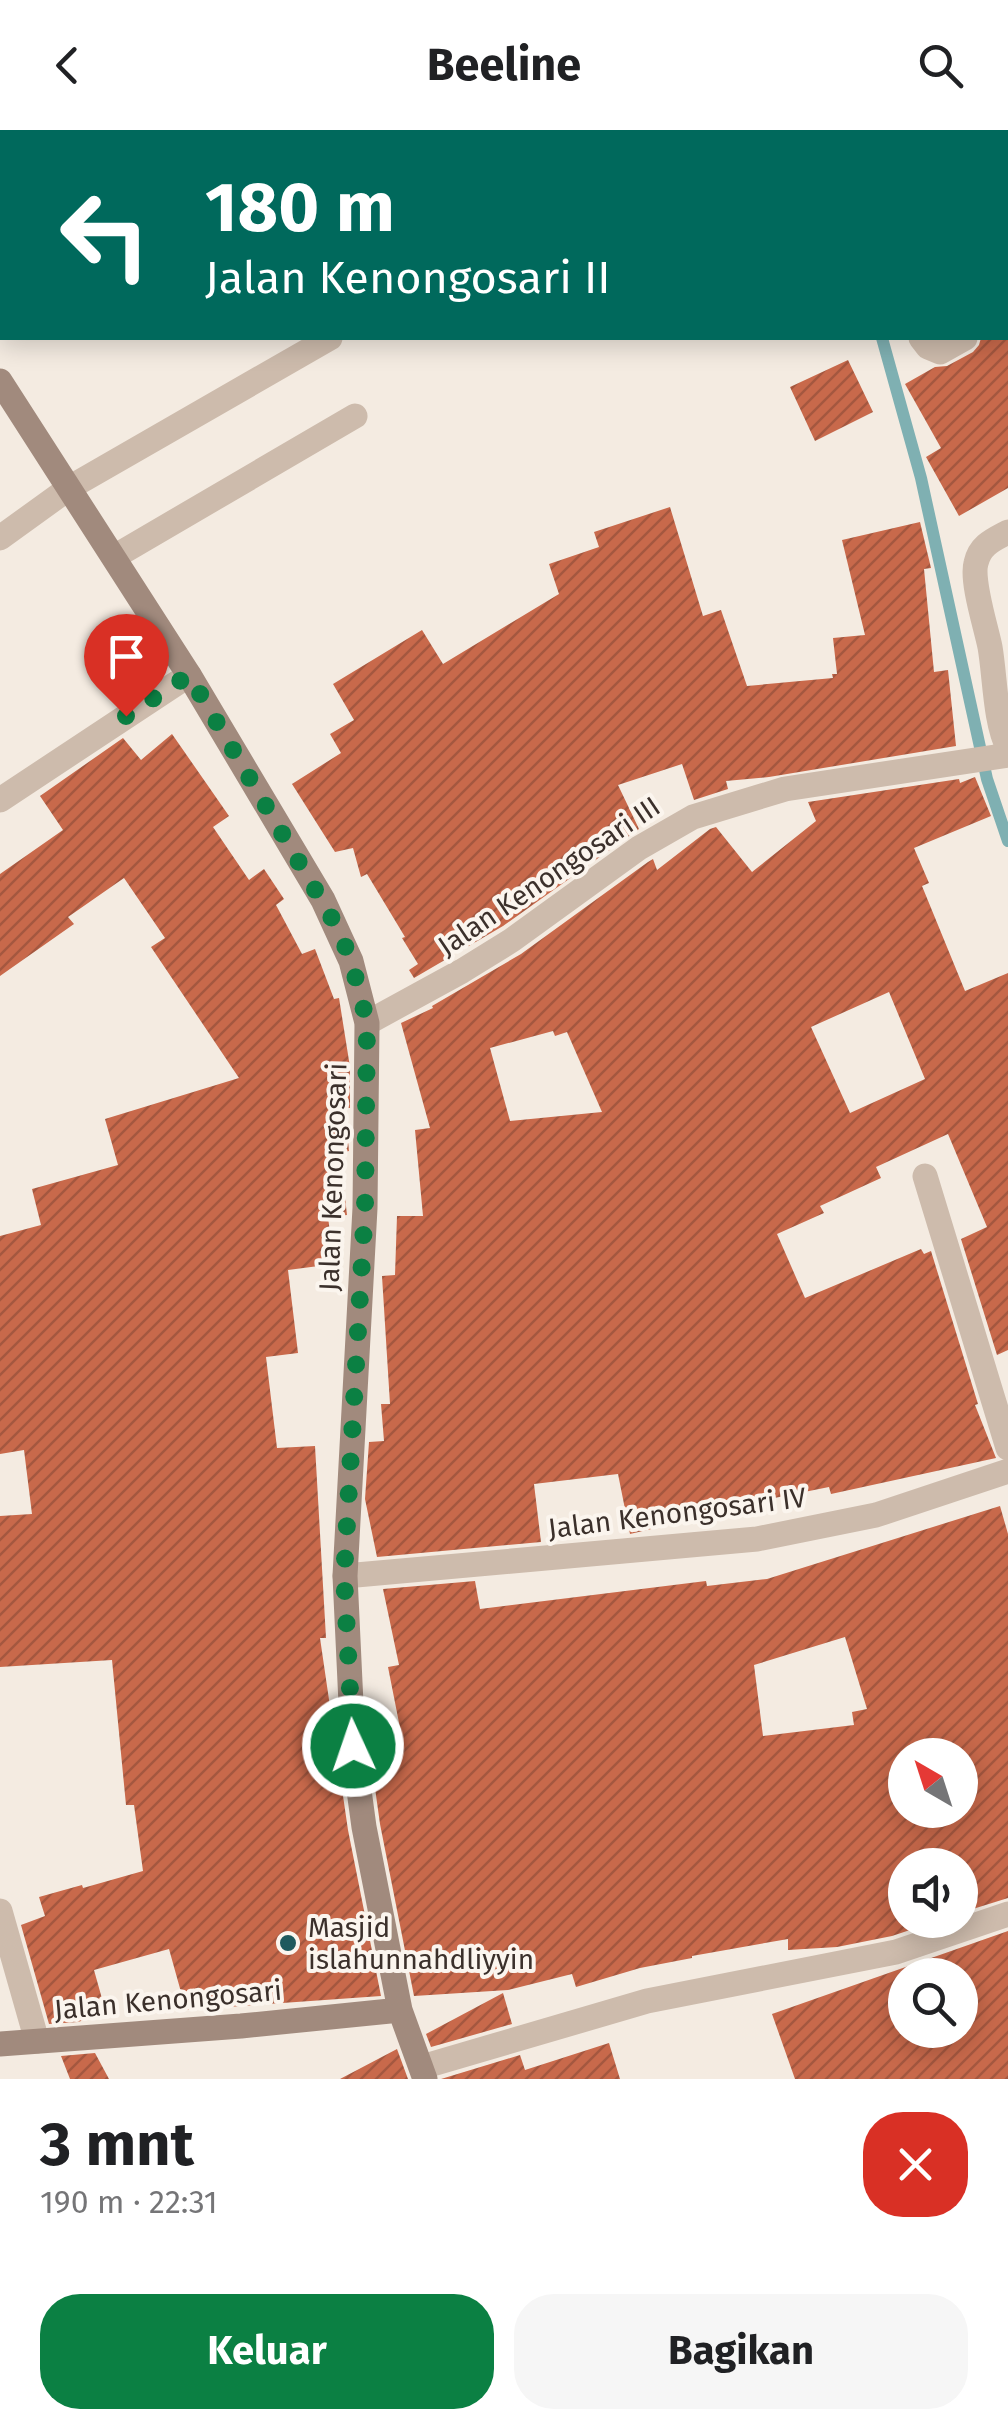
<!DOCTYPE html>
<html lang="id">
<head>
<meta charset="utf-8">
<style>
	:root { --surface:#fff; --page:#f6f6f6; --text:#202124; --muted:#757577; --accent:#0b8043 }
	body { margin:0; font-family:"Fira Sans",sans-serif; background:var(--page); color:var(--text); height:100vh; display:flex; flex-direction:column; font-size:38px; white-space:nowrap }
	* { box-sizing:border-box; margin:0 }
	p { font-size:32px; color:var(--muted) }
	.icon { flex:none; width:55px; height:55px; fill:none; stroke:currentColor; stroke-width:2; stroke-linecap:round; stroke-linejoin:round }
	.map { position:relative; height:1949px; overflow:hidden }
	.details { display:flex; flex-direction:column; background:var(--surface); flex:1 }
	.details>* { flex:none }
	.hud { position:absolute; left:0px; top:0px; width:1010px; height:210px; box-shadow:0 5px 25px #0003; background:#00695c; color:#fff; overflow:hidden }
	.needle { width:65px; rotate:321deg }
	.fabs { position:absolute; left:888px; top:1608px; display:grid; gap:20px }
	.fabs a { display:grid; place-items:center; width:90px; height:90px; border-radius:50%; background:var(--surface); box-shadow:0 5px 25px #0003; font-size:50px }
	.pin { position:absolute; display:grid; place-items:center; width:85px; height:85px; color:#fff; margin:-102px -42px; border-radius:50% 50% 50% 0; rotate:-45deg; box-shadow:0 0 10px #0007 }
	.pin .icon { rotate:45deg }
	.me { position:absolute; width:110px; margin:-55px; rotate:357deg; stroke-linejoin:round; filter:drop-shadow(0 0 8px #0008) }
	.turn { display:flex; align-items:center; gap:35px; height:210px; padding:0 40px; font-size:45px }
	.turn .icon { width:130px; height:130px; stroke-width:2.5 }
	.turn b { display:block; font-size:70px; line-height:85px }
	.round { display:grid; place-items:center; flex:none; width:105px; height:105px; border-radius:40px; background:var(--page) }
	.overview { display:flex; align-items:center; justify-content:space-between; height:170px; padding:0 40px }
	h1 { font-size:60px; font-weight:700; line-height:75px }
	.primary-button { display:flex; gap:20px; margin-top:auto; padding:20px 40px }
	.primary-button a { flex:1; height:115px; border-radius:40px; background:var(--accent); color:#fff; font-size:40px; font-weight:700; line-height:115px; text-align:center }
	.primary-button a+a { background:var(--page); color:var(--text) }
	header { display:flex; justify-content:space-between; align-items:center; height:130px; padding:0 40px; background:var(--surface); font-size:45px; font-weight:700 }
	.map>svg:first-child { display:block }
</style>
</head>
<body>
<header><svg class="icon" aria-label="back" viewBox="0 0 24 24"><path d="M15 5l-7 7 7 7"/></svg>Beeline<svg class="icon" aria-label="search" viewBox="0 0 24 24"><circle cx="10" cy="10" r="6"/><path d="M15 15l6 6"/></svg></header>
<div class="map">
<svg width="1008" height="1949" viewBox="0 0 1008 1949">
	<defs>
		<pattern id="building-hatch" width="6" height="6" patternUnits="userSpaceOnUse" patternTransform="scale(2.5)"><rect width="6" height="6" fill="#c8694b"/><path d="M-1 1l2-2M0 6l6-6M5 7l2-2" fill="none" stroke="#a4573f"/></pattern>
	</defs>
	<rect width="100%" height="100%" fill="#f4ebe1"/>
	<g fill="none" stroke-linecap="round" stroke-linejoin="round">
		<path stroke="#7fb0b2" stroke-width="12" d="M 803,0 L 805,2
			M 280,2 L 285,0
			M 0,136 L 2,135
			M 882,208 L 921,348 L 987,649 L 1008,711"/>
	</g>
	<path fill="url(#building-hatch)" fill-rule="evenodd" d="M 981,208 L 1008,208 L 1008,358 L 959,386 L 926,327 L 941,318 L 905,254 L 935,237 L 947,236 L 973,222 L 979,215 Z
		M 848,230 L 873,282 L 815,311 L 790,257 Z
		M 670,377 L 703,486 L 721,480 L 747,556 L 833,548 L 832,544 L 837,544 L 833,508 L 865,505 L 842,410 L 920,392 L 931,438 L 924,439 L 934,542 L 948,540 L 956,616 L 769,647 L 726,651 L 728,659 L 694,670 L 682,634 L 618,655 L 639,699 L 503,796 L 414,848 L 409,840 L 418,834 L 402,808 L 405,807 L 367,744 L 361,747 L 353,718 L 335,722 L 292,654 L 341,623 L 330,604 L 354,590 L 333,554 L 422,500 L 443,534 L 559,464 L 549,434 L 599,417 L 594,402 Z
		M 172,604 L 229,686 L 213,697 L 249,750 L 264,739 L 284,769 L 276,775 L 302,824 L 315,819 L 334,869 L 339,868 L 350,937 L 350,978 L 345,978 L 349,1021 L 340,1023 L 347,1085 L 328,1087 L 334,1134 L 288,1140 L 298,1223 L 266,1227 L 277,1318 L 315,1316 L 326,1508 L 320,1508 L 348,1700 L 381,1866 L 186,1880 L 169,1819 L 94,1840 L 106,1883 L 78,1892 L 49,1894 L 21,1795 L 45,1786 L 39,1767 L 82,1755 L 83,1758 L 143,1741 L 134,1675 L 126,1675 L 112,1530 L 0,1537 L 0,1386 L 32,1384 L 24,1320 L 0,1324 L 0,1106 L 41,1095 L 32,1059 L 118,1035 L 105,989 L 239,948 L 151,817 L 165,808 L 124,748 L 68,787 L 74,794 L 0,846 L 0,744 L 63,700 L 40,666 L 123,608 L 141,630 Z
		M 975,647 L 991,686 L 914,718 L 929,753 L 922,756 L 965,861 L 1008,843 L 1008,1220 L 997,1225 L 961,1109 L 987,1097 L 948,1004 L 876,1037 L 881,1048 L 820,1076 L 824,1083 L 777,1104 L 805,1168 L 921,1119 L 924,1124 L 931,1121 L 978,1274 L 975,1275 L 996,1328 L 831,1364 L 829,1357 L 714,1380 L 715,1384 L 630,1404 L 618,1344 L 534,1354 L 541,1412 L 377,1427 L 365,1369 L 369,1312 L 384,1311 L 381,1274 L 390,1274 L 382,1146 L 395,1145 L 397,1086 L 423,1086 L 415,1000 L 430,998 L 401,893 L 433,878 L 432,876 L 521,824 L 648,732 L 653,729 L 657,740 L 710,699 L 716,697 L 752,742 L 816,691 L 808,672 L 959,649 L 960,653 ZM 889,862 L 925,949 L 850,983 L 811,897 ZM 553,901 L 555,906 L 567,902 L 602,982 L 510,991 L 490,918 Z
		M 1000,1376 L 1008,1404 L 1008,1768 L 960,1783 L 960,1735 L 905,1735 L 905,1790 L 940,1790 L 892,1806 L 837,1817 L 788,1820 L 788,1809 L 692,1826 L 692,1828 L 640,1838 L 576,1857 L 572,1844 L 508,1860 L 414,1866 L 380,1694 L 369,1615 L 402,1608 L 388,1537 L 399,1535 L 383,1459 L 475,1451 L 480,1479 L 706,1451 L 707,1456 L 767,1449 ZM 845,1507 L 867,1579 L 852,1582 L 854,1595 L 763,1606 L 754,1535 ZM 905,1625 L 960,1625 L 960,1680 L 905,1680 Z
		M 1008,1801 L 1008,1949 L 795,1949 L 772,1884 ZM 905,1845 L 960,1845 L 960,1900 L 905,1900 Z
		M 503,1863 L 512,1894 L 431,1917 L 426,1904 Z
		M 609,1913 L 620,1949 L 441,1949 L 520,1925 L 525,1940 Z
		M 397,1919 L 408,1949 L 340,1949 Z
		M 95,1923 L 109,1949 L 70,1949 L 61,1926 Z"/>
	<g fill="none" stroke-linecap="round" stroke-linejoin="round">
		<path stroke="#cdbbac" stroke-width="25" d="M 924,0 L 926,2
			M 376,2 L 380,0
			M 960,2 L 964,0
			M 1008,183 L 1008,182
			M 0,194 L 2,193
			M 921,208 L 928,217 L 940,222 L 965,208
			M 1008,402 C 993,410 980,415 976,433 C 971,451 986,497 990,517 C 995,545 995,593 1008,617
			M 0,408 L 69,358 L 330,208
			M 114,427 L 355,286
			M 0,670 L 189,545
			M 367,893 L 462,841 L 512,810 L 639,718 L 693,687 L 785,659 L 1008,625
			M 925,1046 L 1008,1318
			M 345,1446 L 757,1409 L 876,1385 L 1008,1341
			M 0,1781 L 37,1911
			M 422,1937 L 647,1871 L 896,1822 L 1008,1784"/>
		<path stroke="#a18a7d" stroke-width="25" d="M 0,251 L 189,545 L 323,770 L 351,831 L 367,893 L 365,1078 L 345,1446 L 353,1616 L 364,1697 L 400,1880 L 425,1949
			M 0,1914 L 241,1896 L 400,1880"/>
	</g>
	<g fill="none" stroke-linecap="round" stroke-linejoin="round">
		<path stroke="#0b8043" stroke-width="18" stroke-dasharray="0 32.4" d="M 126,586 L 189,545 L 337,797 L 351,830 L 367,892 L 365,1078 L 344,1446 L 353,1616"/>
	</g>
	<circle fill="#1f5a5e" stroke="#fbf5ee" stroke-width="4" cx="288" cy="1813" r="10"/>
	<g text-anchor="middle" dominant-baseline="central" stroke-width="8" stroke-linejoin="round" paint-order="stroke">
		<g font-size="28" fill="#3b302b" stroke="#fbf5ee">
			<text transform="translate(549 746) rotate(-34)">Jalan Kenongosari III</text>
			<text transform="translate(333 1047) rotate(-88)">Jalan Kenongosari</text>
			<text transform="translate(677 1383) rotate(-7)">Jalan Kenongosari IV</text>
			<text transform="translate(168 1870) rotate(-5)">Jalan Kenongosari</text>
		</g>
		<g font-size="28" fill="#3b302b" stroke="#fbf5ee" text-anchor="start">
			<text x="308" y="1797">Masjid<tspan x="308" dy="32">islahunnahdliyyin</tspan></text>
		</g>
	</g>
</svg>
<div class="fabs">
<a><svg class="needle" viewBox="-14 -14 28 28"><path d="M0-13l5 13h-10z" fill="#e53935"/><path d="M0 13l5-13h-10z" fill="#757577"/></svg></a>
<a><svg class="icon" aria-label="sound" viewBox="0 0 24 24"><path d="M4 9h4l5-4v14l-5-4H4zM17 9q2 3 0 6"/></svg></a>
<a><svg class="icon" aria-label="search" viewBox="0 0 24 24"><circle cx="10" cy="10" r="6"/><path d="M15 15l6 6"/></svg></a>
</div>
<div class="pin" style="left:126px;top:586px;background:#d93025"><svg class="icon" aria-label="arrive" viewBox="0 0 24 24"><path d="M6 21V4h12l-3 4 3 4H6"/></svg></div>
<svg class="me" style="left:353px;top:1616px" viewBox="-20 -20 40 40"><circle r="17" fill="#0b8043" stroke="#fff" stroke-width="3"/><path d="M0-11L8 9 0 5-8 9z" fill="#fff"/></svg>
<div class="hud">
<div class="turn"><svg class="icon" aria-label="left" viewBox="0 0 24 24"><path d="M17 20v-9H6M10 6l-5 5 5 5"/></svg><div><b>180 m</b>Jalan Kenongosari II</div></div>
</div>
</div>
<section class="details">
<div class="overview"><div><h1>3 mnt</h1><p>190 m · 22:31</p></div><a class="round" style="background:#d93025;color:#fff"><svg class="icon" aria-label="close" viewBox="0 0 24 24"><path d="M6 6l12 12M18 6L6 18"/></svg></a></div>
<div class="primary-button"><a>Keluar</a><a>Bagikan</a></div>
</section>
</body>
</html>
